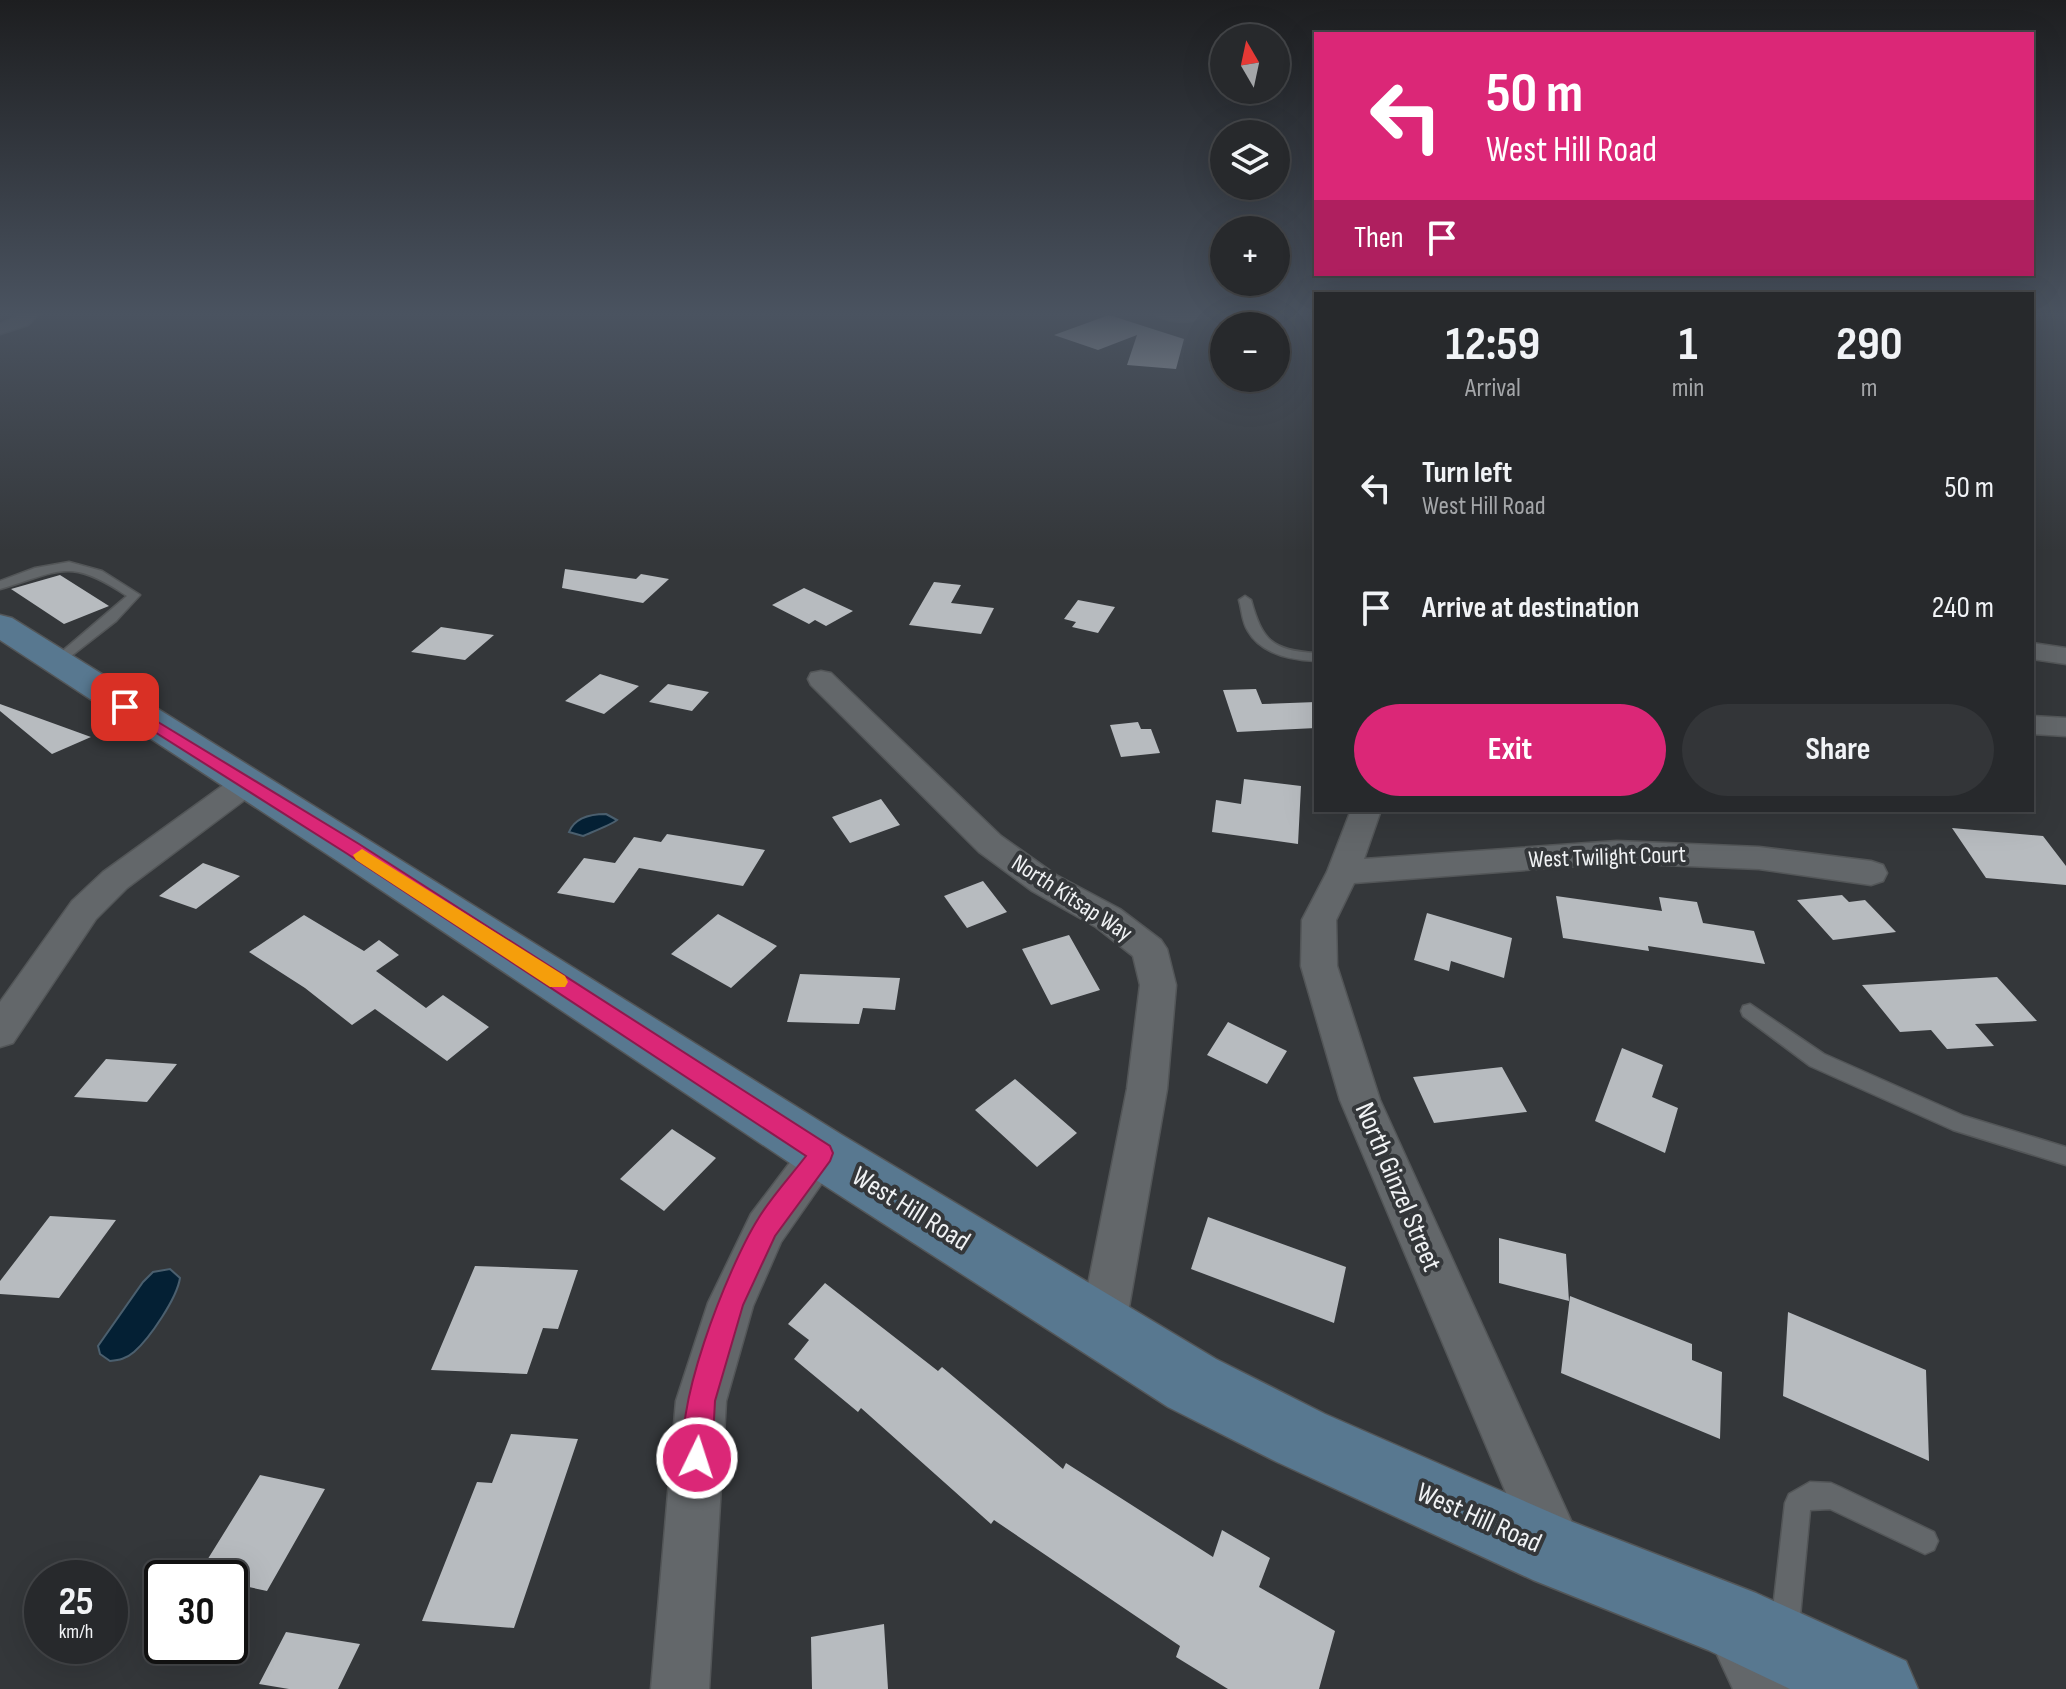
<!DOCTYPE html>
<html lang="en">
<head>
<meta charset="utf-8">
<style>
	:root { --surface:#27292c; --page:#333538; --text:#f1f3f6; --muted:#a4a6a9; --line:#434548; --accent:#db2777 }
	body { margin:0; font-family:"Sofia Sans Condensed",sans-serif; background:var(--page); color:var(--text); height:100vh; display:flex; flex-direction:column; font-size:30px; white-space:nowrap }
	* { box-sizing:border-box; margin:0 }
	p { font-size:26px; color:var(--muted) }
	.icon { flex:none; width:44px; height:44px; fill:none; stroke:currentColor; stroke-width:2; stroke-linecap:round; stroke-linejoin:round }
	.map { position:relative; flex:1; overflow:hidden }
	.panel { position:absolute; left:1314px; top:292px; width:720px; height:520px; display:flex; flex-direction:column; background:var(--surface); border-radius:0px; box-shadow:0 8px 32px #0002,0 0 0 2px var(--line) }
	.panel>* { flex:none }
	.top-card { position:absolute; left:1314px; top:32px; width:720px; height:244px; border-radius:0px; box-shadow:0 8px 32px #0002,0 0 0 2px var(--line); background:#db2777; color:#fff; overflow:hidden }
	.needle { width:52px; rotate:351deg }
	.controls { position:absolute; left:1210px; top:24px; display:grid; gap:16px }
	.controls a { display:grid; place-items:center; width:80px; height:80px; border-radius:50%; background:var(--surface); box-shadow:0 8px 32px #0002,0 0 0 2px var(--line); font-size:40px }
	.speed { position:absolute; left:24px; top:1560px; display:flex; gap:16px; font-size:40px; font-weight:700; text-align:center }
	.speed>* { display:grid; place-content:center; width:104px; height:104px; border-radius:50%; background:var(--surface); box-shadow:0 8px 32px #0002,0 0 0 2px var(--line); line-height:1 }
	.speed small { font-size:20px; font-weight:400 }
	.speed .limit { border:4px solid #111; border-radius:12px; background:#fff; color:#111 }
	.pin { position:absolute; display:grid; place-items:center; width:68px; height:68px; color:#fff; margin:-34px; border-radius:16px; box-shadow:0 4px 12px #0006 }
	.me { position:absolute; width:88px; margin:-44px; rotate:4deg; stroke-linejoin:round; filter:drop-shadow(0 0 6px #0008) }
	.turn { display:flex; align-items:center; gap:28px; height:168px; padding:0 40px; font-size:36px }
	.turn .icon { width:104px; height:104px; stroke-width:2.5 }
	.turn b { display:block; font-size:56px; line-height:68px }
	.then { display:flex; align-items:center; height:76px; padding:0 40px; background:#0003; gap:16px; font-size:30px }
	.eta { display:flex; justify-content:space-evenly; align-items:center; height:136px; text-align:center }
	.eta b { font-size:48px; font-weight:700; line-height:56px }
	.action { display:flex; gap:16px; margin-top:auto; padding:16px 40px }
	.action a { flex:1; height:92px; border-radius:48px; background:var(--accent); color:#fff; font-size:32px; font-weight:700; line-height:92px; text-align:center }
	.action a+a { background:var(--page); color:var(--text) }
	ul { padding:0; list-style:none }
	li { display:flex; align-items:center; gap:24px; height:120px; padding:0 40px }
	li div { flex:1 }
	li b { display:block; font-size:30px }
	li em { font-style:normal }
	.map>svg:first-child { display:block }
</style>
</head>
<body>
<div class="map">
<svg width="2066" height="1689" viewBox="0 0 2066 1689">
	<rect width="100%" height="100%" fill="#34373a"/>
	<path fill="#042034" stroke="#4b5f6e" stroke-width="2" d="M 606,814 L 617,820 C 611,825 592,832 583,836 L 569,832 C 575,817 592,814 606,814 Z
		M 170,1269 L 180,1278 C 177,1298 150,1338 134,1352 C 126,1359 119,1360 110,1361 L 100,1354 L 98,1346 L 143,1282 L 153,1272 Z"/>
	<path fill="#b7bbbf" d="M 1109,315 L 1184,339 L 1176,369 L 1127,365 L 1137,335 L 1098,350 L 1054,335 Z
		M 565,569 L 636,579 L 641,574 L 669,579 L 643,603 L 562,588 Z
		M 60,575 L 109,606 L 64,624 L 11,589 Z
		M 934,582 L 961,585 L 951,603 L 994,608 L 981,634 L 909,625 Z
		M 804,588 L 853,611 L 826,626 L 815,620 L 809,624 L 772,605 Z
		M 1078,600 L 1115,607 L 1098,633 L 1072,627 L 1076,622 L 1064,619 Z
		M 441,627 L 494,635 L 465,660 L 411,652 Z
		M 600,674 L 639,686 L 604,714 L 565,701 Z
		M 668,684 L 709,692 L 692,711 L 649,702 Z
		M 1256,689 L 1262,704 L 1316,702 L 1316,728 L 1237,732 L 1223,690 Z
		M 0,704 L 91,737 L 52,754 L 0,711 Z
		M 1138,722 L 1141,729 L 1151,729 L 1160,753 L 1121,757 L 1110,725 Z
		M 1244,779 L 1301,786 L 1298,844 L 1212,832 L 1216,800 L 1241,804 Z
		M 881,799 L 900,825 L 850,843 L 832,817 Z
		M 1952,828 L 2043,836 L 2066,866 L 2066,885 L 1986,878 Z
		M 667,834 L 765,850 L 743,886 L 639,868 L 614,903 L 557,893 L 584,858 L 615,863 L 634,837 L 661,842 Z
		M 203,863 L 240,876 L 196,909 L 159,896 Z
		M 983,881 L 1007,912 L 967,928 L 944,896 Z
		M 1842,895 L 1849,902 L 1865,900 L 1896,932 L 1833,940 L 1797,900 Z
		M 1556,896 L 1662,911 L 1659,897 L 1697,902 L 1703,923 L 1754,931 L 1765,964 L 1648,946 L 1649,951 L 1563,938 Z
		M 1427,913 L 1512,938 L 1504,978 L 1451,961 L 1449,971 L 1414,960 Z
		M 718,914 L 777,946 L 731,988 L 671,954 Z
		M 304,915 L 364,951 L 379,940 L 399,955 L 376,971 L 426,1008 L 443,995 L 489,1027 L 447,1061 L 375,1009 L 352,1025 L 305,988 L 249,952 Z
		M 1069,935 L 1100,990 L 1051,1005 L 1022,949 Z
		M 800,974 L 900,978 L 895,1010 L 863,1008 L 859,1024 L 787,1022 Z
		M 1997,977 L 2037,1021 L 1975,1024 L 1994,1046 L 1947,1049 L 1931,1030 L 1900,1032 L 1862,985 Z
		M 1228,1022 L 1287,1051 L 1267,1084 L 1207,1055 Z
		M 1622,1048 L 1663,1065 L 1652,1097 L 1678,1108 L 1665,1153 L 1595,1121 Z
		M 106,1059 L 177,1064 L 147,1102 L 74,1097 Z
		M 1502,1067 L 1527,1112 L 1434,1123 L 1413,1077 Z
		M 1015,1079 L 1077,1133 L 1037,1167 L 975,1110 Z
		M 672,1129 L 716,1158 L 664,1211 L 620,1179 Z
		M 50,1216 L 116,1220 L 59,1298 L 0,1294 L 0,1281 Z
		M 1208,1217 L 1346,1267 L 1334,1323 L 1191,1269 Z
		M 1499,1238 L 1566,1254 L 1569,1301 L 1499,1283 Z
		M 475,1266 L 578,1270 L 558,1329 L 543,1328 L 527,1374 L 431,1370 Z
		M 825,1283 L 938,1371 L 942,1367 L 1063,1469 L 1066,1463 L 1213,1557 L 1222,1530 L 1270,1558 L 1259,1587 L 1335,1631 L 1319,1689 L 1228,1689 L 1176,1657 L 1180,1646 L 994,1520 L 991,1524 L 861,1408 L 858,1412 L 794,1359 L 809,1340 L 788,1324 Z
		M 1570,1296 L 1692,1344 L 1692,1360 L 1722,1372 L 1720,1439 L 1561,1373 Z
		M 1788,1312 L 1926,1370 L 1929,1461 L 1783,1396 Z
		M 511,1434 L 578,1439 L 514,1628 L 422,1621 L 477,1482 L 492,1483 Z
		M 260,1475 L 325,1489 L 267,1591 L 230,1583 L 230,1578 L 196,1578 Z
		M 884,1624 L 888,1689 L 812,1689 L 811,1637 Z
		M 286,1632 L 360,1644 L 338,1689 L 289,1689 L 259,1684 Z"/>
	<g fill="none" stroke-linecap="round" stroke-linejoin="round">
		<g stroke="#535658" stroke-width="3">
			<path id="lane" d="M 69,562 L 102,571 L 140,595 L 116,621 L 57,667 L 52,666 L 52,660 L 127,596 C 69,557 61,571 0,589 L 0,581 L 35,568 Z
				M 1245,596 L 1251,600 C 1262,640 1272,651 1316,653 L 1316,661 C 1292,660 1261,654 1248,631 C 1242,622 1242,610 1239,600 Z
				M 1750,1004 L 1824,1054 L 1964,1116 L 2066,1147 L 2066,1165 L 1953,1130 L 1810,1066 L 1743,1016 L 1741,1011 L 1743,1006 Z
				M 1810,1482 L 1831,1483 L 1840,1487 L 1934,1532 L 1938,1541 L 1934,1550 L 1925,1554 L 1830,1509 L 1810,1510 L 1799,1627 L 1795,1637 L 1785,1641 L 1775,1637 L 1771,1627 L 1785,1503 L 1789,1494 Z"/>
		</g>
		<g stroke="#535658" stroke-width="3">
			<path id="street" d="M 21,314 L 39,314 L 28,325 L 0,334 L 0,324 Z
				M 1155,314 L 1198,314 L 1200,317 C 1190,325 1165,322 1155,314 Z
				M 2032,643 L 2066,648 L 2066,664 L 2032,659 Z
				M 821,671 L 831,673 L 1001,836 L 1056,875 L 1120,909 L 1161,940 L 1167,949 L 1176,985 L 1167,1089 L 1125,1330 L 1119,1347 L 1102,1353 L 1085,1347 L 1079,1330 L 1127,1089 L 1140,985 L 1133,956 L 1096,927 L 1032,891 L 979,852 L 811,685 L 808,679 L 811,673 Z
				M 2032,716 L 2066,718 L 2066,736 L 2032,734 Z
				M 247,773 L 258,776 L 262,783 L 258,790 L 127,888 L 96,919 L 13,1043 L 0,1047 L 0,1002 L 72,901 L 103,872 L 236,776 Z
				M 1351,810 L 1381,810 L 1364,859 L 1617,841 L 1759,847 L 1871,861 L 1883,865 L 1887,873 L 1883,881 L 1871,885 L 1759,869 L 1617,863 L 1354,883 L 1336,920 L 1337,966 L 1380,1100 L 1583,1547 L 1575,1566 L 1556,1574 L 1537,1566 L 1340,1100 L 1301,966 L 1302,920 L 1327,872 Z
				M 822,1135 L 837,1140 L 843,1153 L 781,1242 L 753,1306 L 726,1401 L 709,1689 L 651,1689 L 676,1401 L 708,1303 L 751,1214 L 807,1140 Z
				M 1736,1607 L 1756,1615 L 1793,1689 L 1733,1689 L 1708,1635 L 1716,1615 Z"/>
		</g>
		<g stroke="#535658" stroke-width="3">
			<path id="secondary" d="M 0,615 L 12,618 L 842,1135 L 1216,1359 L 1325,1414 L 1570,1521 L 1756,1593 L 1906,1661 L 1918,1689 L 1790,1689 L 1708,1650 L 1533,1580 L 1277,1462 L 1168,1407 L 802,1171 L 336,860 L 0,640 Z"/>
		</g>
		<use href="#lane" fill="#63676a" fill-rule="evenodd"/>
		<use href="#street" fill="#63676a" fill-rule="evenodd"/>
		<use href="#secondary" fill="#587890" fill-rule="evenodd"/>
	</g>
	<linearGradient id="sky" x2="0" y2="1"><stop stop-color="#1d1e20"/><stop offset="0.57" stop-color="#4a5360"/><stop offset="1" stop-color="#4a5360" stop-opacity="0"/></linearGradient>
	<rect width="2066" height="551" fill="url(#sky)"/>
	<path fill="#db2777" stroke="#8e194d" stroke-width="2" d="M 125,702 L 359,844 L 830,1146 L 833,1153 L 830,1161 L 775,1236 L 743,1305 L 715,1401 L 712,1458 L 707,1468 L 697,1473 L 687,1468 C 667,1419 729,1265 758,1219 C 771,1197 790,1177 806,1156 L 346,853 L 120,710 L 117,707 Z"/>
	<path fill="#f59e0b" d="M 362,849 L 565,976 L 568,982 L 565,987 L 550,987 L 356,860 L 353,855 Z"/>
	<g text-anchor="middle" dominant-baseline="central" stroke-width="8" stroke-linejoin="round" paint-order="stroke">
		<g font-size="24" fill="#f0f2f4" stroke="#34373a">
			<text transform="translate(1607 857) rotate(-2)">West Twilight Court</text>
			<text transform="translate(1072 898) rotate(33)">North Kitsap Way</text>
		</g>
		<g font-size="28" fill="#f0f2f4" stroke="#34373a">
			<text transform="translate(1398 1187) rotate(67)">North Ginzel Street</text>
			<text transform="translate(911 1209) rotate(32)">West Hill Road</text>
			<text transform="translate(1479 1518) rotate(24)">West Hill Road</text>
		</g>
	</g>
</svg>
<div class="controls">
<a><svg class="needle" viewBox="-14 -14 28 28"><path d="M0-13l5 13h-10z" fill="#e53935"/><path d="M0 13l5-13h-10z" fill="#a4a6a9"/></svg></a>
<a><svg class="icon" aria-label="layers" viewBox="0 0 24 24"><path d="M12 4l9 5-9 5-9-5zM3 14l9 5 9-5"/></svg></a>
<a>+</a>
<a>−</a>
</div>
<div class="speed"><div>25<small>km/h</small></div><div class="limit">30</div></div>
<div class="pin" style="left:125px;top:707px;background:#d93025"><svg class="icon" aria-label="arrive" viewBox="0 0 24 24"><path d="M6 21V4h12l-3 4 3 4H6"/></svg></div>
<svg class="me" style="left:697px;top:1458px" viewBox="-20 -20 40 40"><circle r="17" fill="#db2777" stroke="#fff" stroke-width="3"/><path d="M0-11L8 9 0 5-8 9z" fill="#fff"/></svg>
<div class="top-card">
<div class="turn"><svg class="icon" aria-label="left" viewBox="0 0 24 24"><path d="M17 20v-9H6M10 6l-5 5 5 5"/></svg><div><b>50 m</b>West Hill Road</div></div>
<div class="then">Then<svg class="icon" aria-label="arrive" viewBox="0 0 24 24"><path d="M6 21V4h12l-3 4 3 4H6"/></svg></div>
</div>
<section class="panel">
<div class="eta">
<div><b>12:59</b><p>Arrival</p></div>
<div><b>1</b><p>min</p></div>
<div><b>290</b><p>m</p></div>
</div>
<ul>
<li><svg class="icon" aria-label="left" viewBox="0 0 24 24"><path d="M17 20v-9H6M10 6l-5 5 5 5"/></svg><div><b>Turn left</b><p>West Hill Road</p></div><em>50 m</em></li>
<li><svg class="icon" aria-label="arrive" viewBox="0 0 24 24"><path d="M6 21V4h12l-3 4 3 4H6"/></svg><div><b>Arrive at destination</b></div><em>240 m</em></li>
</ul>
<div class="action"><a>Exit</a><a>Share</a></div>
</section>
</div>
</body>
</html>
